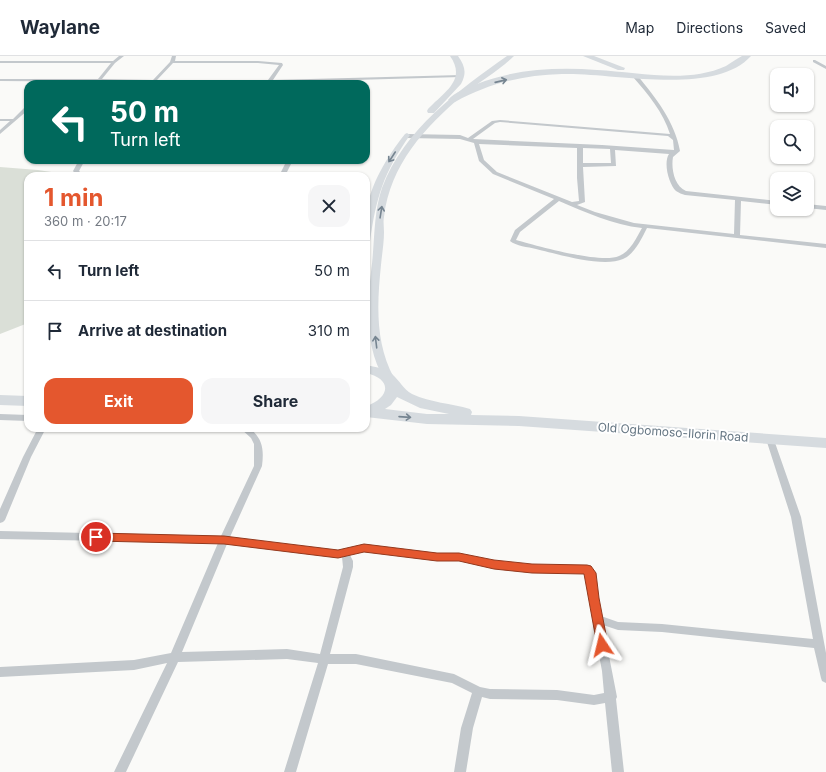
<!DOCTYPE html>
<html lang="en">
<head>
<meta charset="utf-8">
<style>
	:root { --surface:#fff; --page:#f6f6f7; --text:#1f2937; --muted:#747a83; --line:#e0e1e3; --accent:#e4572e }
	body { margin:0; font-family:Inter,sans-serif; background:var(--page); color:var(--text); height:100vh; display:flex; flex-direction:column; font-size:15px; white-space:nowrap }
	* { box-sizing:border-box; margin:0 }
	p { font-size:13px; color:var(--muted) }
	.icon { flex:none; width:22px; height:22px; fill:none; stroke:currentColor; stroke-width:2; stroke-linecap:round; stroke-linejoin:round }
	.map { position:relative; flex:1; overflow:hidden }
	.panel { position:absolute; left:24px; top:116px; width:346px; height:260px; display:flex; flex-direction:column; background:var(--surface); border-radius:12px; box-shadow:0 1px 3px #0004 }
	.panel>* { flex:none }
	.banner { position:absolute; left:24px; top:24px; width:346px; height:84px; border-radius:12px; box-shadow:0 1px 3px #0004; background:#00695c; color:#fff; overflow:hidden }
	.buttons { position:absolute; left:770px; top:12px; display:grid; gap:8px }
	.buttons a { display:grid; place-items:center; width:44px; height:44px; border-radius:8px; background:var(--surface); box-shadow:0 1px 3px #0004; font-size:20px }
	.pin { position:absolute; display:grid; place-items:center; width:34px; height:34px; color:#fff; margin:-17px; border:2px solid #fff; border-radius:50%; box-shadow:0 1px 4px #0007 }
	.me { position:absolute; width:44px; margin:-22px; rotate:350deg; stroke-linejoin:round; filter:drop-shadow(0 0 3px #0008) }
	.turn { display:flex; align-items:center; gap:14px; height:84px; padding:0 20px; font-size:18px }
	.turn .icon { width:52px; height:52px; stroke-width:2.5 }
	.turn b { display:block; font-size:28px; line-height:34px }
	.round { display:grid; place-items:center; flex:none; width:42px; height:42px; border-radius:12px; background:var(--page) }
	.head { display:flex; align-items:center; justify-content:space-between; height:68px; padding:0 20px }
	h1 { font-size:24px; font-weight:700; line-height:30px; color:var(--accent) }
	.action { display:flex; gap:8px; margin-top:auto; padding:8px 20px }
	.action a { flex:1; height:46px; border-radius:12px; background:var(--accent); color:#fff; font-size:16px; font-weight:700; line-height:46px; text-align:center }
	.action a+a { background:var(--page); color:var(--text) }
	ul { padding:0; list-style:none }
	li { display:flex; align-items:center; gap:12px; height:60px; padding:0 20px; border-top:1px solid var(--line) }
	li div { flex:1 }
	li b { display:block; font-size:15px }
	li em { font-style:normal }
	header { display:flex; align-items:center; gap:24px; box-sizing:border-box; height:56px; padding:0 20px; background:var(--surface); border-bottom:1px solid var(--line) }
	header strong { font-size:19px }
	nav { display:flex; gap:22px; margin-inline-start:auto; font-size:14px }
	.map>svg:first-child { display:block }
</style>
</head>
<body>
<header>
<strong>Waylane</strong>
<nav><a>Map</a><a>Directions</a><a>Saved</a></nav>
</header>
<div class="map">
<svg width="826" height="716" viewBox="0 0 826 716">
	<rect width="100%" height="100%" fill="#fafaf8"/>
	<path fill="#dadfd7" d="M 0,111 L 38,114 L 78,120 L 28,120 L 28,267 L 0,278 Z"/>
	<g fill="none" stroke-linecap="round" stroke-linejoin="round">
		<path fill="#c3c8cc" fill-rule="evenodd" d="M 119,0 L 124,0 L 115,7 L 102,23 L 153,24 L 170,6 L 172,0 L 176,0 L 175,5 L 258,5 L 282,7 L 283,9 L 273,24 L 461,19 L 463,20 L 461,21 L 249,27 L 0,25 L 0,23 L 98,23 L 111,7 L 0,7 L 0,5 L 113,5 ZM 173,7 L 258,7 L 279,9 L 268,24 L 157,24 Z
			M 813,4 L 815,4 L 826,10 L 826,13 L 813,6 Z
			M 633,19 L 637,19 C 656,42 675,66 680,95 L 673,101 C 671,112 674,130 686,135 L 777,145 L 777,149 L 741,145 L 740,179 L 826,188 L 826,192 L 647,172 C 642,182 634,199 623,203 C 603,212 557,198 536,193 C 528,191 516,190 510,185 L 515,174 L 554,143 L 493,118 L 479,105 L 474,87 L 460,83 L 407,82 L 404,80 L 407,78 L 460,79 L 468,82 L 492,65 L 500,64 L 670,78 C 663,56 648,38 633,21 ZM 500,66 L 668,80 L 673,84 L 674,94 L 602,89 L 473,83 L 495,67 ZM 479,88 L 577,92 L 577,122 L 579,145 L 572,146 L 497,116 L 484,104 ZM 583,92 L 610,93 L 611,107 L 583,107 ZM 615,94 L 669,98 C 663,107 669,128 676,135 C 679,137 682,138 685,139 L 735,144 L 734,178 L 634,167 L 595,156 L 577,149 L 585,146 L 583,111 L 616,110 ZM 559,145 C 585,156 613,169 642,172 C 637,181 630,196 619,200 C 601,208 537,190 516,184 L 520,176 Z
			M 26,50 L 28,50 L 28,54 L 0,78 L 0,74 L 10,65 L 0,65 L 0,63 L 13,63 Z
			M 79,104 L 85,104 L 79,115 L 85,120 L 77,120 L 73,115 Z
			M 287,104 L 293,104 L 285,120 L 279,120 Z
			M 807,148 L 826,150 L 826,154 L 807,152 Z
			M 0,358 L 28,359 L 28,365 L 0,364 Z
			M 38,372 L 46,372 L 31,401 L 5,464 L 3,466 L 0,467 L 0,453 L 23,401 Z
			M 240,372 L 249,372 C 263,382 264,394 262,410 L 230,481 L 338,494 L 364,488 L 437,497 L 459,497 L 494,505 L 532,509 L 587,509 L 590,510 L 595,517 L 601,560 L 618,566 L 662,568 L 813,583 L 791,461 L 766,383 L 767,381 L 773,381 L 801,461 L 826,597 L 826,627 L 822,625 L 821,622 L 814,592 L 662,576 L 618,574 L 603,569 L 617,641 L 616,643 L 624,716 L 612,716 L 605,647 L 594,649 L 557,644 L 490,643 L 482,641 L 473,672 L 466,716 L 454,716 L 461,672 L 472,637 L 452,627 L 356,608 L 328,608 L 296,716 L 284,716 L 318,607 L 287,603 L 178,606 L 126,716 L 114,716 L 167,607 L 134,614 L 0,621 L 0,611 L 134,604 L 171,597 L 218,487 L 0,483 L 0,475 L 221,480 L 254,410 L 254,388 L 251,382 ZM 227,488 L 338,502 L 342,501 L 343,511 L 320,598 L 287,593 L 182,596 ZM 364,496 L 437,505 L 459,505 L 494,513 L 532,517 L 584,517 L 602,615 L 604,637 L 594,639 L 557,634 L 490,633 L 480,631 L 454,618 L 356,598 L 330,598 L 353,511 L 353,505 L 350,499 Z"/>
		<path fill="#d6dbdf" fill-rule="evenodd" d="M 507,0 L 514,0 C 499,15 479,26 463,39 C 425,71 390,109 384,161 C 383,166 384,171 384,176 C 384,187 382,198 381,209 C 377,248 375,287 394,322 L 389,325 L 385,324 C 365,293 367,251 371,216 C 375,188 373,158 382,132 C 404,73 458,35 507,0 Z
			M 407,77 L 410,79 C 384,116 376,141 370,186 L 366,189 C 366,178 365,168 366,158 C 370,128 387,101 405,78 Z"/>
		<path fill="#d6dbdf" fill-rule="evenodd" d="M 450,0 L 458,0 C 465,10 467,17 461,28 L 434,57 L 428,57 L 427,55 L 428,53 C 444,36 467,24 450,0 Z
			M 583,0 L 594,0 L 625,12 L 624,14 L 618,14 Z
			M 742,0 L 751,0 C 714,41 612,16 562,18 C 524,19 489,27 455,46 L 452,47 L 448,44 C 454,36 468,32 477,28 C 514,13 557,11 597,14 C 638,16 687,28 726,10 C 731,7 736,3 742,0 Z
			M 366,309 C 375,311 386,312 392,318 C 400,325 403,333 412,338 C 431,347 451,347 470,353 L 472,356 L 471,359 L 519,360 L 826,382 L 826,392 L 519,370 L 427,368 L 366,361 L 366,350 C 390,342 393,323 366,317 ZM 397,341 L 420,352 L 449,358 L 427,358 L 385,353 L 391,349 Z
			M 0,339 L 28,340 L 28,350 L 0,349 Z"/>
	</g>
	<defs><path id="oneway-shaft" d="M-6 0H5M1.5-3L5.5 0L1.5 3" fill="none" stroke-width="1.6" stroke-linecap="round" stroke-linejoin="round"/></defs>
	<g stroke="#768591">
		<use href="#oneway-shaft" transform="translate(501 25) rotate(-13)"/>
		<use href="#oneway-shaft" transform="translate(392 101) rotate(123)"/>
		<use href="#oneway-shaft" transform="translate(381 156) rotate(-81)"/>
		<use href="#oneway-shaft" transform="translate(376 286) rotate(-97)"/>
		<use href="#oneway-shaft" transform="translate(405 361) rotate(4)"/>
	</g>
	<path fill="#e4572e" stroke="#94391e" d="M 96,477 L 224,480 L 338,494 L 364,488 L 437,497 L 459,497 L 494,504 L 532,508 L 587,509 L 591,510 L 596,517 L 599,542 L 608,589 L 607,593 L 602,594 L 598,593 L 597,589 L 584,518 L 532,517 L 494,513 L 459,505 L 437,505 L 364,496 L 338,502 L 224,488 L 96,485 L 92,484 L 91,481 L 92,478 Z"/>
	<g text-anchor="middle" dominant-baseline="central" stroke-width="4" stroke-linejoin="round" paint-order="stroke">
		<g font-size="12" fill="#657683" stroke="#fff">
			<text transform="translate(673 376) rotate(4)">Old Ogbomoso-Ilorin Road</text>
		</g>
	</g>
</svg>
<div class="buttons">
<a><svg class="icon" aria-label="sound" viewBox="0 0 24 24"><path d="M4 9h4l5-4v14l-5-4H4zM17 9q2 3 0 6"/></svg></a>
<a><svg class="icon" aria-label="search" viewBox="0 0 24 24"><circle cx="10" cy="10" r="6"/><path d="M15 15l6 6"/></svg></a>
<a><svg class="icon" aria-label="layers" viewBox="0 0 24 24"><path d="M12 4l9 5-9 5-9-5zM3 14l9 5 9-5"/></svg></a>
</div>
<div class="pin" style="left:96px;top:481px;background:#d93025"><svg class="icon" aria-label="arrive" viewBox="0 0 24 24"><path d="M6 21V4h12l-3 4 3 4H6"/></svg></div>
<svg class="me" style="left:602px;top:589px" viewBox="-20 -20 40 40"><path d="M0-17L14 15 0 8-14 15z" fill="#e4572e" stroke="#fff" stroke-width="4"/></svg>
<div class="banner">
<div class="turn"><svg class="icon" aria-label="left" viewBox="0 0 24 24"><path d="M17 20v-9H6M10 6l-5 5 5 5"/></svg><div><b>50 m</b>Turn left</div></div>
</div>
<section class="panel">
<div class="head"><div><h1>1 min</h1><p>360 m · 20:17</p></div><a class="round"><svg class="icon" aria-label="close" viewBox="0 0 24 24"><path d="M6 6l12 12M18 6L6 18"/></svg></a></div>
<ul>
<li><svg class="icon" aria-label="left" viewBox="0 0 24 24"><path d="M17 20v-9H6M10 6l-5 5 5 5"/></svg><div><b>Turn left</b></div><em>50 m</em></li>
<li><svg class="icon" aria-label="arrive" viewBox="0 0 24 24"><path d="M6 21V4h12l-3 4 3 4H6"/></svg><div><b>Arrive at destination</b></div><em>310 m</em></li>
</ul>
<div class="action"><a>Exit</a><a>Share</a></div>
</section>
</div>
</body>
</html>
